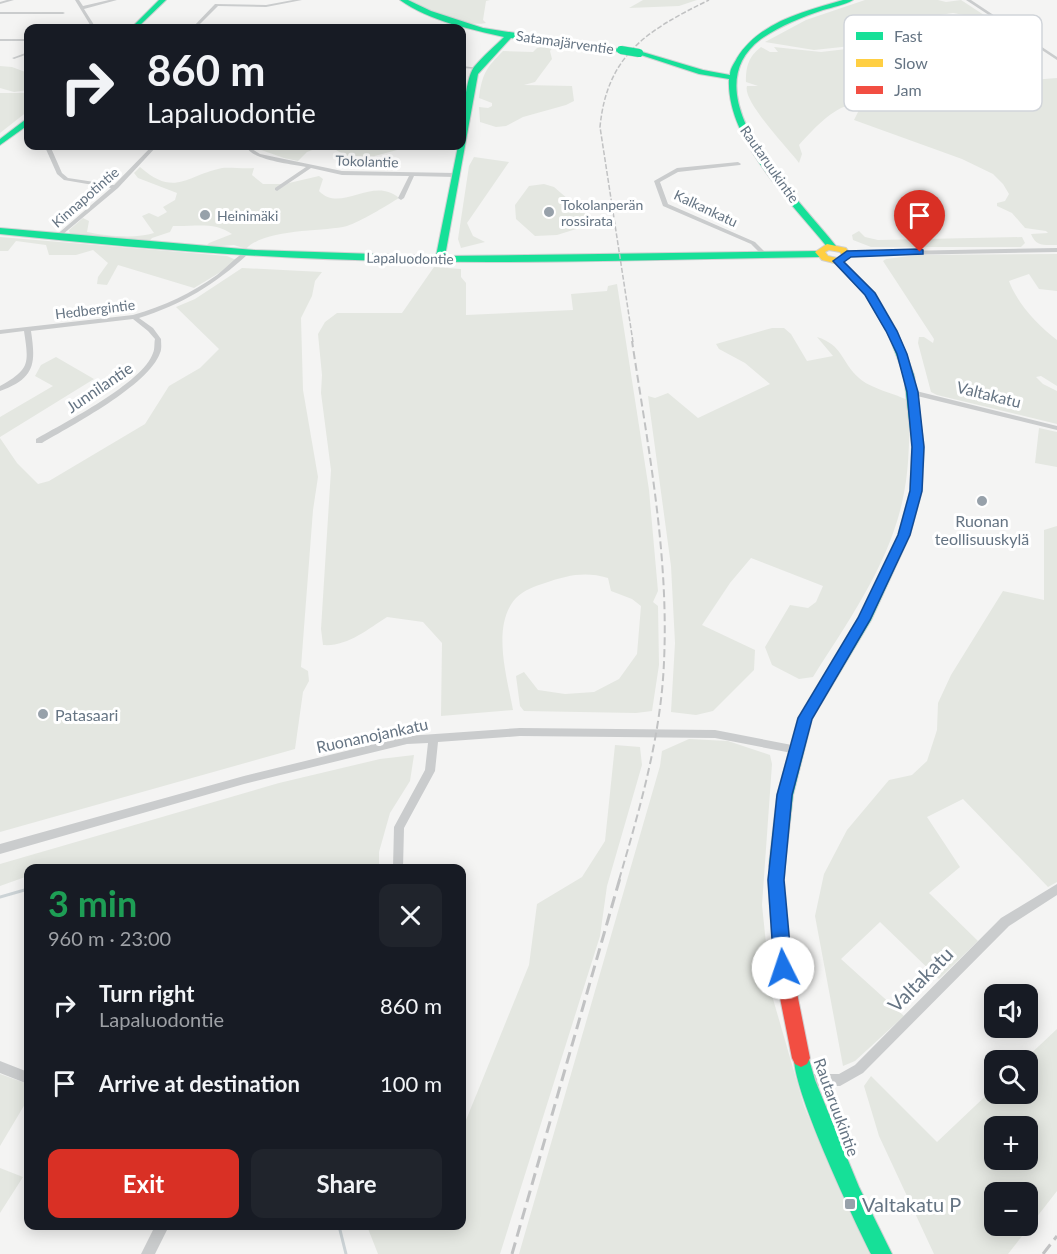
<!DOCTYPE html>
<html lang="en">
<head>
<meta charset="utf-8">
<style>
	:root { --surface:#171b24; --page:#20242c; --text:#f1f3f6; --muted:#9ea1a6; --accent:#d93025 }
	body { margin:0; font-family:Lato,sans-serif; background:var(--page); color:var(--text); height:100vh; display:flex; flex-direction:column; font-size:22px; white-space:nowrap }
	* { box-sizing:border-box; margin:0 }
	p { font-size:20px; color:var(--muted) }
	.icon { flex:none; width:33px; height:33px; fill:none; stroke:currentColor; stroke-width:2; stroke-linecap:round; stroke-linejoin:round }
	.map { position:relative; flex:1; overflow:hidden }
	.sheet { position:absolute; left:24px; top:864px; width:442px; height:366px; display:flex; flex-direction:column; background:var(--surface); border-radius:12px; box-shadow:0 3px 15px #0003 }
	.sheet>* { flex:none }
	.hud { position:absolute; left:24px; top:24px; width:442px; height:126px; border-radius:12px; box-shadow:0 3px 15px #0003; background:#171b24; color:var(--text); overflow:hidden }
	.fabs { position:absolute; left:984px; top:984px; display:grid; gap:12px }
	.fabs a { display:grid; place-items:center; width:54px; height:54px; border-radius:12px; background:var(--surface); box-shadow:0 3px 15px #0003; font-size:30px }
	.pin { position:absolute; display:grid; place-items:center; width:51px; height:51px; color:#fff; margin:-62px -26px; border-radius:50% 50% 50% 0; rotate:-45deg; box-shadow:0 0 6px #0007 }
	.pin .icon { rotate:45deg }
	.me { position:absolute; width:66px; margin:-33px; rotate:356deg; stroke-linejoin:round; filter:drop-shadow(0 0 4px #0008) }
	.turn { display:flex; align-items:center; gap:21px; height:126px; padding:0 24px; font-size:27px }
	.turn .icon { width:78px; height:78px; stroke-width:2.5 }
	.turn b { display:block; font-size:42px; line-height:51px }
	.round { display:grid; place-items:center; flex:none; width:63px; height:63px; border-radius:12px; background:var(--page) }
	.head { display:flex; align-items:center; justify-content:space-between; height:102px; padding:0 24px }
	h1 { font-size:36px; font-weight:700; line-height:45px; color:#1e9e55 }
	.primary-button { display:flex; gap:12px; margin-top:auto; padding:12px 24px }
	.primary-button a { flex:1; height:69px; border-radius:12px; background:var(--accent); color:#fff; font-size:24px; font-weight:700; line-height:69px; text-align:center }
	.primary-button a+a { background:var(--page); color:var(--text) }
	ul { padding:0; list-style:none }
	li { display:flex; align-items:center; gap:18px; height:78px; padding:0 24px }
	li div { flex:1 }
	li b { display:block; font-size:22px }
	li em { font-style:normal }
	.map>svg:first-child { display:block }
</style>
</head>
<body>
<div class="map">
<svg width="1057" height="1254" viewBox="0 0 1057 1254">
	<rect width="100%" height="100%" fill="#f4f4f3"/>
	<path fill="#e4e7e1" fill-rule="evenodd" d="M 409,0 L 490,0 L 486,1 L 483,20 L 486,23 C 460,28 431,10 409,0 Z
		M 643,0 L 697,0 L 679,6 L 629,8 Z
		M 865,0 L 938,0 L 946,2 L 961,0 L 984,15 L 975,17 L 953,13 L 906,20 L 915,28 L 947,26 L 956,34 L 956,39 L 929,41 L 929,45 L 946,64 L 903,44 L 879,43 L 814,50 L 765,42 L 806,20 Z
		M 549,46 L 553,47 L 550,51 L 552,59 L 535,82 L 524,85 L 572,86 L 574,101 L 566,105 L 523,117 L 506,126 L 496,127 L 480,122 L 479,107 L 488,108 L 492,106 L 492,103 L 479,98 C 482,74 486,68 503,51 L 533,52 L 537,48 Z
		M 761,47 L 770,52 L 778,52 L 774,47 L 821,52 L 855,48 L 883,71 L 885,70 L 878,62 L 882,61 L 903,74 L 923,68 L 910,69 L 897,59 L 909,57 L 923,68 L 927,63 L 935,64 L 995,83 L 1057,78 L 1057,245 C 1045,245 1036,247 1031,234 L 1048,233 L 1046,231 L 1025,228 L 1012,213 L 997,206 L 997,203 L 1005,201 L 1009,194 L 1003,184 L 993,174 L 962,159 L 854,120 L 860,108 C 843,95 810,133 799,145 L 802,154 L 799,163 C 787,147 742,101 747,86 L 758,86 L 746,82 C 746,67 748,57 761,47 Z
		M 0,66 L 12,67 L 28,73 L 28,90 L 14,92 L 0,88 Z
		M 0,93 L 28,93 L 28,111 L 0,133 Z
		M 250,146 L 323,146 L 307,152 L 298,161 L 284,158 Z
		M 329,146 L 412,146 L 371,157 L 365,162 L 357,162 Z
		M 474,157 L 509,162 L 467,223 L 473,236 L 485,242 L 461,248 L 458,239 L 469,166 Z
		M 140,167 C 175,198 187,175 222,168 C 227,167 246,169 254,168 L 252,175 L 263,184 L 282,184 L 275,191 L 289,183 L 319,176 L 323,179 L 319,191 C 341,214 373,175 399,198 C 386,206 360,222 347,226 C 324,232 265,228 246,249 L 234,245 L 209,247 L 207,245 L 209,243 L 232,234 C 214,221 193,227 173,226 L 170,232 L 152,238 L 148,243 L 127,238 L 71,238 L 69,230 L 83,218 L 89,221 L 87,232 C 106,236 136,239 154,233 L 142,216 L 149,213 L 158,217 L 167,212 L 163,207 L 175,200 L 177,193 L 138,178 L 134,173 Z
		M 544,184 L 554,187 L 590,218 L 589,225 L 557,235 L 535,236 L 516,219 L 515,205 L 529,186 Z
		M 859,231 L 865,237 L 878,240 L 1022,237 L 1025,243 L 1021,247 L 871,247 L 853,240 L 852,235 Z
		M 0,237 L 227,256 L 236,260 L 229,267 L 194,288 L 118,265 L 107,285 L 97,284 L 98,277 L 108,263 L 93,250 L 76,255 L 49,255 L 46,245 L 16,241 L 8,251 L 0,251 Z
		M 1057,254 L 1057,291 L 1039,289 L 1029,274 L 1009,281 C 1017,303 1038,326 1057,340 L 1057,386 L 1041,376 L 1036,377 L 1043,384 L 1057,391 L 1057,424 L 937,395 L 931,392 L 918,343 L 919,337 L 924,337 L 933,343 L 934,339 L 883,261 L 886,259 L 918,255 Z
		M 434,267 L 461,269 L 461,277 L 466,283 L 466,315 L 573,310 L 571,294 L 607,291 L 608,286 L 617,284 L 649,490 L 658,591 L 653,602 L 658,606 L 659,665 L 652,711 L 636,713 L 524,711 L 520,706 L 516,676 L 524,672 L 538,690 L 565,694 L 594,692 L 619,679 L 637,654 L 641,606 L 632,599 L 611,591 L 608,578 C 586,571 567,575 545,583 C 535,586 524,590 516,598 C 491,625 507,677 513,710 L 441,716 L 442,643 L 423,622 L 387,617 C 368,629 347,647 323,645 L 321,629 L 331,470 L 321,393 L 322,375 L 318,334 L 325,322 L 337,313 L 402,313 Z
		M 242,268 L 322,272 L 315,281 L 312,296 L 301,318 L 303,390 L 318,477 L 313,510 L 301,667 L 308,671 L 309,681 L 303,692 L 295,749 L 0,832 L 0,438 L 17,463 L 38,484 L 49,481 L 145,424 L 169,386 L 200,368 L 219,349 L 176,307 L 195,299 Z
		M 772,328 L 784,328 L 791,334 L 807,361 L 833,356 L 817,337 C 843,345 841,362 859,378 C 869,388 896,394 910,401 C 909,431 910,463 904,493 C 892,560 849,620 813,677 L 799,679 L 772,665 L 765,647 L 790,605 L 808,608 L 816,602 L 823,586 L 751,558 L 730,583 L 702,625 L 755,650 L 754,670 L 713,711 L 696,715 L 671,712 L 675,643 L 671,566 L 648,396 L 655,398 L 668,393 L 698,418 L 770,384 L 745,363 L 719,349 L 716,344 Z
		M 56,357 L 94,379 L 0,437 L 0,417 L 53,386 L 35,376 L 41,365 Z
		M 1039,428 L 1057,432 L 1057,467 L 1035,463 Z
		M 1057,526 L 1057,882 L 1048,887 L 963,799 L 927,817 L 960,867 L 929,893 L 978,941 L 939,979 L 880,922 L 841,959 L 904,1016 L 855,1061 L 843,1066 L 815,916 L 824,874 L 847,830 L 889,780 L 912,775 L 927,761 L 937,730 L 938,703 L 951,675 L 1003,591 L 1044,600 L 1044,530 Z
		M 689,739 L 728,741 L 770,755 L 772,764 L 762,905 L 771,992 L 804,1106 L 846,1205 L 872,1254 L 519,1254 L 660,766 L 662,751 Z
		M 615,745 L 640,747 L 642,765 L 607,886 L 600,936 L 500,1254 L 378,1254 L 367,1226 L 462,1226 L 462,1130 L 529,965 L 537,904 L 582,877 L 605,841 Z
		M 414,755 L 410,781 L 390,813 L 379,852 L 379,868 L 228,868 L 223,864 L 28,868 L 28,876 L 0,886 L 0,864 L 279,783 L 380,759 Z
		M 1057,1029 L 1057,1191 L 1008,1254 L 934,1254 L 879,1136 L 864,1086 L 871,1076 L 937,1142 L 994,1088 L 994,1094 L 1028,1094 L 1028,1060 L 1024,1060 ZM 994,1126 L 1028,1126 L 1028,1160 L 994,1160 ZM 994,1192 L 1028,1192 L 1028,1226 L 994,1226 Z
		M 0,1074 L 28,1084 L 28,1099 L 0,1146 Z
		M 0,1168 L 23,1177 L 0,1213 Z"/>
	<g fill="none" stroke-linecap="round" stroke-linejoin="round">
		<path stroke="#ccd3d6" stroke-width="3" d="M 0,897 L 28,889
			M 339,1226 L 346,1254"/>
		<g stroke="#d0d1d2" stroke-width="2">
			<path id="fast" d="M 159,0 L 166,0 L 137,28 L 131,28 Z
				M 400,0 L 408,0 L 431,11 L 483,28 L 625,50 L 621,52 L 511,38 L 478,74 L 445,256 L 820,251 L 825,254 L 820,257 C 679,259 539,264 398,261 C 265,259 132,248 0,234 L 0,228 L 254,250 L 436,256 L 458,146 L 462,146 C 462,128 464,81 474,67 C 483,56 495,46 504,37 C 470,29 429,21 400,0 Z
				M 843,0 L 853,0 C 845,5 833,7 823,10 C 802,17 780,26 761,39 C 687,95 800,199 836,246 L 831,249 L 828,248 C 792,203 726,140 729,79 L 699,74 L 635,53 L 639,51 L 703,70 L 730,75 C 730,68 734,64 737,58 C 759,22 805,11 843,0 Z
				M 25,120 L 28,120 L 28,125 L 0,145 L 0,139 Z
				M 835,259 L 841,259 L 875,293 L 897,331 L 914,375 L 924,447 L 922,491 L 910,535 L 871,620 L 812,719 L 793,795 L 785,866 L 783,871 L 777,873 L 771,871 L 769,866 L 777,795 L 798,718 L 858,618 L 898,535 L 910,491 L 912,447 L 904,375 L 887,331 L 866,295 L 835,263 Z
				M 801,1049 L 807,1052 L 815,1080 L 859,1187 L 892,1254 L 871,1254 C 856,1224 785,1076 795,1052 Z"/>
		</g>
		<g stroke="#d0d1d2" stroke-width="2">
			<path id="slow" d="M 827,244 L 846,248 L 852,256 L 838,264 L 822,260 L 815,252 ZM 829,250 L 840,252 L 842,255 L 837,258 L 828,256 L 825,252 Z"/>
		</g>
		<g stroke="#d0d1d2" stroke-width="2">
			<path id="jam" d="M 777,859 L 783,861 L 785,866 L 784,880 L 792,968 L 810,1058 L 807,1064 L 801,1067 L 795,1064 L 792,1058 L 774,968 L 768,880 L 771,861 Z"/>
		</g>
		<path fill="#cacccd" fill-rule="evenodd" d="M 7,0 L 14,0 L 0,4 L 0,2 Z
			M 75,0 L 79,0 L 83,6 L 109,0 L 117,0 L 84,9 L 96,28 L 92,28 Z
			M 293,0 L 302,0 L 266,7 L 218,6 L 196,28 L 192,28 L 215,4 L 266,5 Z
			M 966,0 L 971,0 L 1057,57 L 1057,60 Z
			M 0,12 L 63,12 L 65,13 L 63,14 L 0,14 Z
			M 0,39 L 28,39 L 28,41 L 0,41 Z
			M 28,52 L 28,54 L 14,59 L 12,58 Z
			M 462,66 L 479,68 L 477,69 L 462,68 Z
			M 46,146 L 53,146 L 51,148 L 62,173 L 68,178 L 114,185 L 152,146 L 157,146 L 118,188 L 56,240 L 53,238 L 54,237 L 111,188 L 64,180 L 57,174 L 45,147 Z
			M 246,146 L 250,146 L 252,149 L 260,154 L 342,171 L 455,173 L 458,175 L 455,177 L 414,176 L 404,198 L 401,200 L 398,198 L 409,176 L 342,175 L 311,168 L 277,191 L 275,190 L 275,188 L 306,167 C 290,164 251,160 246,146 Z
			M 738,162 L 741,164 L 740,165 L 678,172 L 660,182 L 668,204 L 755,242 L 767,254 L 767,256 L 763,256 L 751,244 L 663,206 L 654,181 L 677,168 Z
			M 1057,248 L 1057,252 L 847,256 L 844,254 L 847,252 Z
			M 246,251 L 249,253 L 248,254 C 216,284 181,305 139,318 L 153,328 L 161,339 C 161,343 162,349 160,353 C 149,385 71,426 42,443 L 36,443 L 36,439 C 64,423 143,383 153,353 C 155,349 154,343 155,339 L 148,331 L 133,319 L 31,331 C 36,364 35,378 0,391 L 0,386 C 30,369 29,364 24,331 L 0,334 L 0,330 L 133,315 C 164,306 192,293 217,275 C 227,267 236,257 246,251 Z
			M 909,390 L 912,390 L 1057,426 L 1057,430 L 909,394 Z
			M 520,728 L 715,730 L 797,746 L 801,747 L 802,750 L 801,753 L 797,754 L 715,738 L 520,736 L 438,742 L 435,771 L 404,828 L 403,868 L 393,868 L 394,827 L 425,770 L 428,743 L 407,744 L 244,784 L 0,854 L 0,844 L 244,776 L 407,736 Z
			M 1057,884 L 1057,895 L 1009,926 L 863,1073 L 840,1086 L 806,1086 L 802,1084 L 800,1080 L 802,1076 L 806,1074 L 839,1074 L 855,1065 L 1001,918 Z
			M 0,1061 L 28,1072 L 28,1084 L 0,1073 Z
			M 155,1226 L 169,1226 L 155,1254 L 141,1254 Z"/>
		<use href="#fast" fill="#16e098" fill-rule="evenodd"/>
		<use href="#slow" fill="#ffcf43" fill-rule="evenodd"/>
		<use href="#jam" fill="#f24e42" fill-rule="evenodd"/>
		<path stroke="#c1c2c3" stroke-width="1.5" stroke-dasharray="5 2" stroke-linecap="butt" d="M 633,342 L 600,127 C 607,54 648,30 709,0"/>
		<path stroke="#c1c2c3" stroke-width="2" stroke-dasharray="8 4" stroke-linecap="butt" d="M 619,880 C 640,808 661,736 664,662 C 669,554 648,447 632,341"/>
		<path stroke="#c1c2c3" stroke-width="3" stroke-dasharray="12 6" stroke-linecap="butt" d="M 512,1254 L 620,878
			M 1043,1254 L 1057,1236"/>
		<g stroke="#d0d1d2" stroke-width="9" stroke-linecap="butt">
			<path id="fast-bridge" d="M 621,50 L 639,53"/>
		</g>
		<use href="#fast-bridge" stroke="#16e098" stroke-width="8"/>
	</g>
	<path fill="#1a73e8" stroke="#114b97" stroke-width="1.5" d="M 920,249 L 923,250 L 923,254 L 851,257 L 844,262 L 875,293 L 897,331 L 907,354 L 918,392 L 924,447 L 922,491 L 910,535 L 870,620 L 812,719 L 792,795 L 784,880 L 792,968 L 789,974 L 783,976 L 777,974 L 774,968 L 768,880 L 777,795 L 798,718 L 858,618 L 898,535 L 910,491 L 912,447 L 907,392 L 897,354 L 886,331 L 865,295 L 833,261 L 847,251 Z"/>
	<g fill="#97a1aa" stroke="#fff" stroke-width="2">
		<circle cx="549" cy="212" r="6"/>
		<circle cx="205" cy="215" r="6"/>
		<circle cx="982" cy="501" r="6"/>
		<circle cx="43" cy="714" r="6"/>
		<rect x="844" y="1198" width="12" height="12" rx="3"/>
	</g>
	<g text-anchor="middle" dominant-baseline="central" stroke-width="6" stroke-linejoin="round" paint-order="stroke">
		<g font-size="14" fill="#657483" stroke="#fff">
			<text transform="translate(565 42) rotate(8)">Satamajärventie</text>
			<text transform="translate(367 161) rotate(2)">Tokolantie</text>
			<text transform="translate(770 164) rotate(55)">Rautaruukintie</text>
			<text transform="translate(85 197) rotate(-41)">Kinnapotintie</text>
			<text transform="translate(706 208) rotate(25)">Kalkankatu</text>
			<text transform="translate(410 258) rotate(1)">Lapaluodontie</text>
			<text transform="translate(95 309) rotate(-7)">Hedbergintie</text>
		</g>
		<g font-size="14" fill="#657483" stroke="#fff" text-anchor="start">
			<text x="561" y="204">Tokolanperän<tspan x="561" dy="16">rossirata</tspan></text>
			<text x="217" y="215">Heinimäki</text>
		</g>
		<g font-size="16" fill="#657483" stroke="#fff">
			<text transform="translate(99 387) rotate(-34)">Junnilantie</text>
			<text transform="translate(989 394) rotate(14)">Valtakatu</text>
			<text transform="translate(372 735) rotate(-12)">Ruonanojankatu</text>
			<text transform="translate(837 1107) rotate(70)">Rautaruukintie</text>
		</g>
		<g font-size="16" fill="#657483" stroke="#fff">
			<text x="982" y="520">Ruonan<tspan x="982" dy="18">teollisuuskylä</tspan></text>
			<text x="55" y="714" text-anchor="start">Patasaari</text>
		</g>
		<g font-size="20" fill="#657483" stroke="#fff">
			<text transform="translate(920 979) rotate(-45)">Valtakatu</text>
		</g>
		<g font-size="20" fill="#657483" stroke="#fff" text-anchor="start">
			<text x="862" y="1204">Valtakatu P</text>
		</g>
	</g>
	<rect x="844" y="15" width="198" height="96" rx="9" fill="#fff" stroke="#d1d5da" stroke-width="1.5"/>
	<rect x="856" y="32" width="27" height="8" fill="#16e098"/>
	<rect x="856" y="59" width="27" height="8" fill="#ffcf43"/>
	<rect x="856" y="86" width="27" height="8" fill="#f24e42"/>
	<g font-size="16" fill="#657483">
		<text x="894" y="42">Fast</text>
		<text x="894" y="69">Slow</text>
		<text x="894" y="96">Jam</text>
	</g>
</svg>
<div class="fabs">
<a><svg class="icon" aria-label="sound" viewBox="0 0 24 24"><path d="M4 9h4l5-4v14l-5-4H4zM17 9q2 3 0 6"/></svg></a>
<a><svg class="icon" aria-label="search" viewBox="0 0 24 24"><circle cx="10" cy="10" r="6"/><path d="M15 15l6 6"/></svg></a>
<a>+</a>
<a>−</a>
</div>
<div class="pin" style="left:920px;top:252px;background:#d93025"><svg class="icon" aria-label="arrive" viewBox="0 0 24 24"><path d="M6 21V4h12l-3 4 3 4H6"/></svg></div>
<svg class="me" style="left:783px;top:968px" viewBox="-20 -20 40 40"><circle r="19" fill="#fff"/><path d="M0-13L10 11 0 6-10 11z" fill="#1a73e8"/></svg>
<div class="hud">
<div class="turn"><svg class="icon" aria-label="right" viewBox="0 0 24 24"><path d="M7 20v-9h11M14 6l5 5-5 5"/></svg><div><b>860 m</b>Lapaluodontie</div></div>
</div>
<section class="sheet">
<div class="head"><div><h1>3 min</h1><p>960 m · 23:00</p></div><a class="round"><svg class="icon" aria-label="close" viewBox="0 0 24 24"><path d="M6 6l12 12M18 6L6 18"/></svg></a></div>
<ul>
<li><svg class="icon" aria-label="right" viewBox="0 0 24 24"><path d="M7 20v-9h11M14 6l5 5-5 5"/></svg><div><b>Turn right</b><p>Lapaluodontie</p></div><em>860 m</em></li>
<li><svg class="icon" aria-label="arrive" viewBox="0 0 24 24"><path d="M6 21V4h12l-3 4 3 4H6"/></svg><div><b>Arrive at destination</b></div><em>100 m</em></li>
</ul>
<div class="primary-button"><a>Exit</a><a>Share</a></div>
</section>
</div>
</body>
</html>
